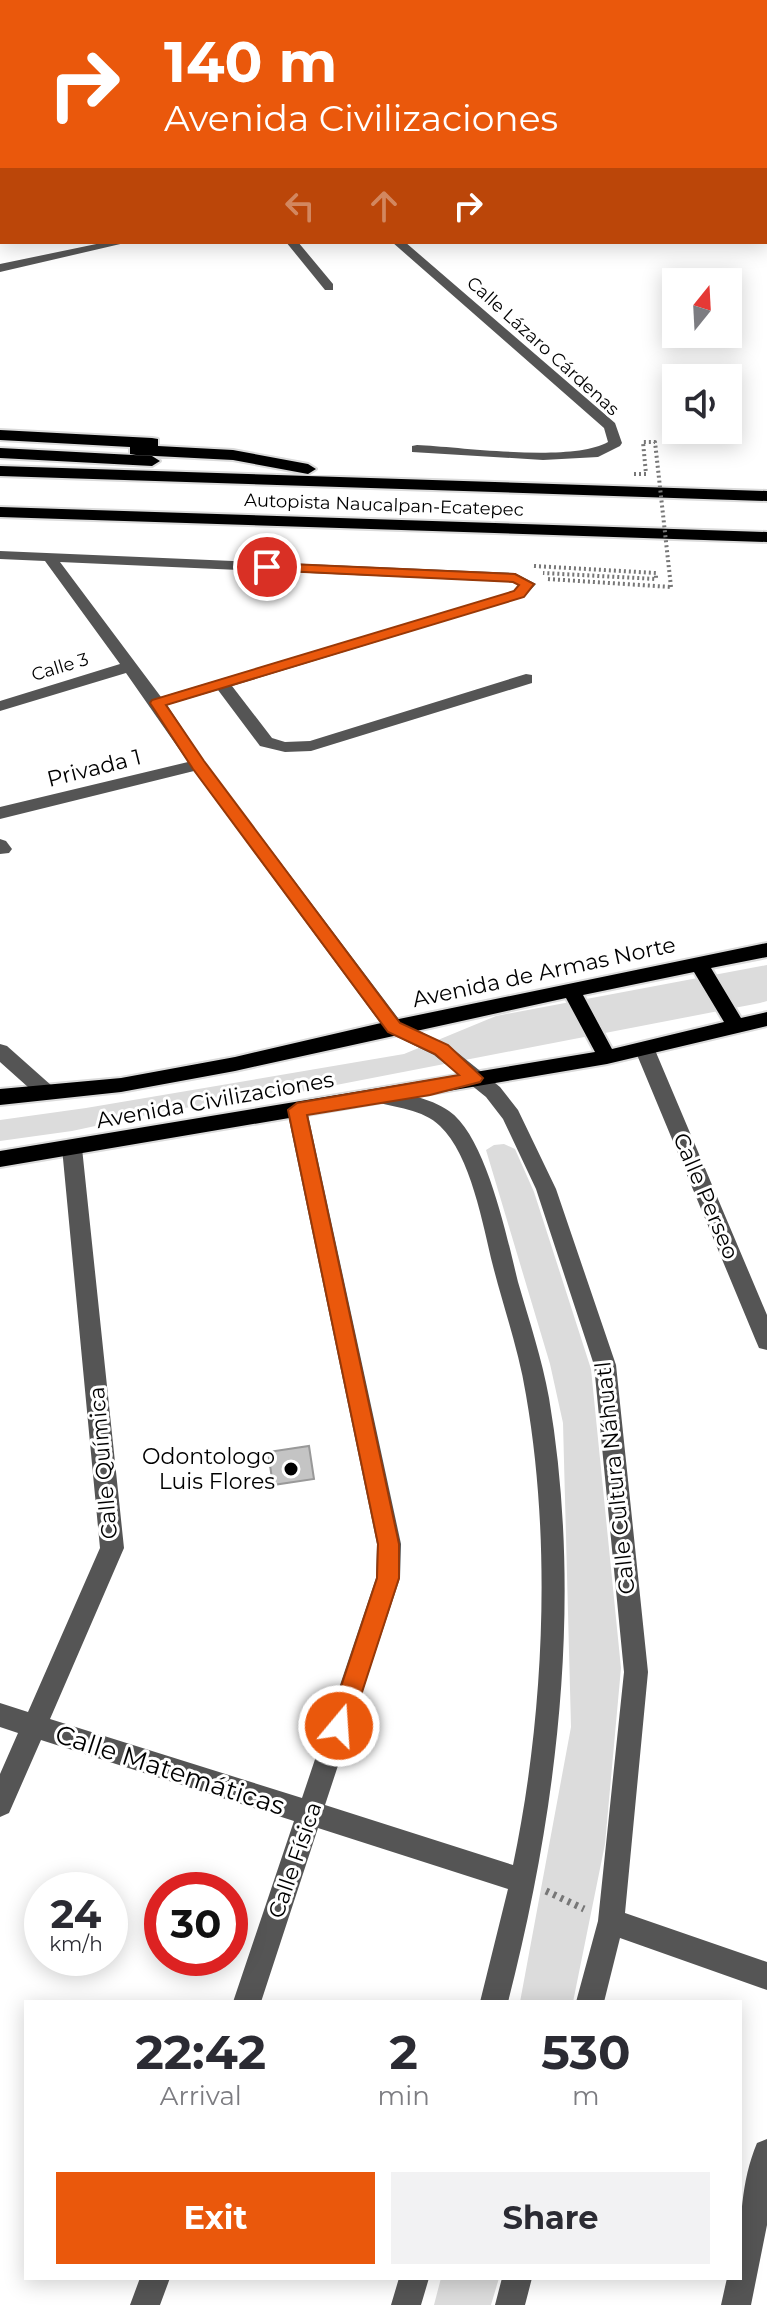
<!DOCTYPE html>
<html lang="en">
<head>
<meta charset="utf-8">
<style>
	:root { --surface:#fff; --page:#f2f2f3; --text:#2b2b33; --muted:#7c7c81; --accent:#ea580c }
	body { margin:0; font-family:Montserrat,sans-serif; background:var(--page); color:var(--text); height:100vh; display:flex; flex-direction:column; font-size:30px; white-space:nowrap }
	* { box-sizing:border-box; margin:0 }
	p { font-size:26px; color:var(--muted) }
	.icon { flex:none; width:44px; height:44px; fill:none; stroke:currentColor; stroke-width:2; stroke-linecap:round; stroke-linejoin:round }
	.map { position:relative; flex:1; overflow:hidden }
	.details { position:absolute; left:24px; top:2000px; width:718px; height:280px; display:flex; flex-direction:column; background:var(--surface); border-radius:0px; box-shadow:0 4px 20px #0003 }
	.details>* { flex:none }
	.hud { position:absolute; left:0px; top:0px; width:768px; height:244px; box-shadow:0 4px 20px #0003; background:#ea580c; color:#fff; overflow:hidden }
	.needle { width:52px; rotate:18deg }
	.fabs { position:absolute; left:662px; top:268px; display:grid; gap:16px }
	.fabs a { display:grid; place-items:center; width:80px; height:80px; border-radius:0px; background:var(--surface); box-shadow:0 4px 20px #0003; font-size:40px }
	.speed { position:absolute; left:24px; top:1872px; display:flex; gap:16px; font-size:40px; font-weight:700; text-align:center }
	.speed>* { display:grid; place-content:center; width:104px; height:104px; border-radius:50%; background:var(--surface); box-shadow:0 4px 20px #0003; line-height:1 }
	.speed small { font-size:20px; font-weight:400 }
	.speed .limit { border:12px solid #d22; background:#fff; color:#111 }
	.pin { position:absolute; display:grid; place-items:center; width:68px; height:68px; color:#fff; margin:-34px; border:4px solid #fff; border-radius:50%; box-shadow:0 2px 8px #0007 }
	.me { position:absolute; width:88px; margin:-44px; rotate:18deg; stroke-linejoin:round; filter:drop-shadow(0 0 6px #0008) }
	.turn { display:flex; align-items:center; gap:28px; height:168px; padding:0 32px; font-size:36px }
	.turn .icon { width:104px; height:104px; stroke-width:2.5 }
	.turn b { display:block; font-size:56px; line-height:68px }
	.lanes { display:flex; align-items:center; height:76px; padding:0 32px; background:#0003; justify-content:center; gap:40px; direction:ltr }
	.lanes .off { opacity:.35 }
	.eta { display:flex; justify-content:space-evenly; align-items:center; height:136px; text-align:center }
	.eta b { font-size:48px; font-weight:700; line-height:56px }
	.primary-button { display:flex; gap:16px; margin-top:auto; padding:16px 32px }
	.primary-button a { flex:1; height:92px; border-radius:0px; background:var(--accent); color:#fff; font-size:32px; font-weight:700; line-height:92px; text-align:center }
	.primary-button a+a { background:var(--page); color:var(--text) }
	.map>svg:first-child { display:block }
</style>
</head>
<body>
<div class="map">
<svg width="767" height="2305" viewBox="0 0 767 2305">
	<rect width="100%" height="100%" fill="#fff"/>
	<path fill="#dcdcdc" d="M 767,965 L 767,1001 L 760,1003 L 300,1092 L 170,1110 L 72,1131 L 0,1141 L 0,1120 L 86,1108 L 404,1054 L 496,1016 Z
		M 504,1144 L 515,1149 L 534,1192 L 591,1369 L 621,1668 L 605,1844 L 573,2002 L 520,2002 L 571,1727 L 563,1423 L 550,1364 L 486,1150 L 494,1145 Z
		M 441,2278 L 499,2278 L 491,2305 L 434,2305 Z"/>
	<path fill="#c4c4c4" stroke="#999" stroke-width="2" d="M 309,1446 L 314,1479 L 273,1485 L 268,1452 Z"/>
	<g fill="none" stroke-linecap="round" stroke-linejoin="round">
		<g stroke="#dbdbdb" stroke-width="4">
			<path id="major" d="M 13,0 L 32,0 L 12,2 Z
				M 70,0 L 89,0 L 69,2 Z
				M 0,2 L 2,2 L 2,8 L 0,8 Z
				M 767,943 L 767,957 L 711,968 L 741,1018 L 767,1012 L 767,1026 L 607,1064 L 0,1167 L 0,1151 L 595,1052 L 566,998 L 235,1071 L 121,1092 L 0,1105 L 0,1089 L 121,1078 L 235,1057 L 394,1020 ZM 694,972 L 724,1022 L 612,1049 L 583,995 Z"/>
		</g>
		<g stroke="#dbdbdb" stroke-width="4">
			<path id="highway" d="M 0,430 L 152,438 L 158,439 L 158,446 L 233,450 L 308,464 L 316,469 L 308,474 L 233,460 L 136,455 L 130,454 L 130,447 L 0,440 Z
				M 0,448 L 152,456 L 160,461 L 152,466 L 0,458 Z
				M 0,466 L 767,491 L 767,501 L 0,476 Z
				M 0,507 L 767,532 L 767,542 L 0,517 Z"/>
		</g>
		<path stroke="#777" stroke-width="4" stroke-dasharray="2 3" stroke-linecap="butt" d="M 534,566 L 656,573 L 656,579 L 543,573
			M 548,579 L 671,587"/>
		<path stroke="#777" stroke-width="7" stroke-dasharray="3 5" stroke-linecap="butt" d="M 546,1891 L 584,1909"/>
		<path fill="#555" fill-rule="evenodd" d="M 120,0 L 131,0 L 132,2 L 121,2 Z
			M 423,0 L 434,0 L 435,2 L 424,2 Z
			M 757,0 L 767,0 L 767,4 L 766,2 Z
			M 766,25 L 767,25 L 767,31 L 766,31 Z
			M 0,152 L 2,152 L 2,158 L 0,158 Z
			M 766,195 L 767,195 L 767,203 L 766,203 Z
			M 766,218 L 767,218 L 767,226 L 766,226 Z
			M 106,242 L 129,242 L 0,272 L 0,264 Z
			M 286,242 L 298,242 L 333,284 L 333,290 L 325,290 Z
			M 392,242 L 405,242 L 615,423 L 622,443 L 620,446 L 598,457 L 543,460 L 412,452 L 412,446 L 417,445 C 462,447 571,463 608,442 L 604,428 Z
			M 0,551 L 515,573 L 536,584 L 524,597 L 232,686 L 272,738 L 285,742 L 310,741 L 526,674 L 532,675 L 532,683 L 311,751 L 285,752 L 260,746 L 218,690 L 167,705 L 204,761 L 401,1022 L 448,1045 L 500,1087 L 518,1110 L 556,1189 L 616,1365 L 648,1672 L 625,1913 L 767,1962 L 767,1990 L 620,1938 L 604,2002 L 576,2002 L 598,1921 L 624,1672 L 594,1365 L 536,1189 L 503,1119 L 486,1097 L 434,1055 L 387,1032 L 194,771 L 0,819 L 0,807 L 188,762 L 126,673 L 0,711 L 0,701 L 120,664 L 45,561 L 0,559 ZM 60,562 L 512,582 L 519,585 L 514,591 L 161,697 Z
			M 0,839 L 6,841 L 12,849 L 9,853 L 0,854 Z
			M 645,1043 L 655,1050 L 767,1315 L 767,1350 L 759,1348 L 756,1341 L 635,1050 Z
			M 0,1044 L 7,1046 L 52,1086 L 55,1091 L 52,1096 L 38,1096 L 0,1062 Z
			M 380,1089 C 403,1094 429,1097 449,1111 C 486,1136 507,1238 518,1282 C 529,1320 542,1359 549,1398 C 583,1599 558,1807 508,2002 L 480,2002 L 508,1889 L 318,1828 L 261,2002 L 233,2002 L 294,1821 L 41,1740 L 9,1813 L 0,1817 L 0,1774 L 18,1733 L 0,1727 L 0,1703 L 28,1712 L 100,1548 L 62,1148 L 65,1142 L 79,1142 L 82,1148 L 124,1548 L 50,1719 L 302,1798 L 376,1578 L 377,1544 L 287,1110 L 290,1105 L 304,1105 L 307,1110 L 401,1544 L 400,1578 L 325,1805 L 513,1865 C 544,1717 552,1544 526,1395 C 519,1351 504,1309 493,1266 C 483,1226 471,1155 440,1126 C 423,1109 395,1108 373,1101 L 370,1096 L 373,1091 Z
			M 767,2139 L 767,2225 L 751,2305 L 721,2305 L 727,2278 L 740,2278 C 740,2233 739,2186 757,2143 Z
			M 140,2278 L 170,2278 L 160,2305 L 130,2305 Z
			M 399,2278 L 429,2278 L 421,2305 L 391,2305 Z
			M 502,2278 L 532,2278 L 525,2305 L 495,2305 Z"/>
		<use href="#major" fill="#000" fill-rule="evenodd"/>
		<use href="#highway" fill="#000" fill-rule="evenodd"/>
		<path stroke="#777" stroke-width="4" stroke-dasharray="2 3" stroke-linecap="butt" d="M 634,474 L 646,474 L 643,442 L 655,442 L 671,587"/>
	</g>
	<path fill="#ea580c" stroke="#983908" stroke-width="2" d="M 267,563 L 515,574 L 534,584 L 524,597 L 166,705 L 204,761 L 400,1023 L 448,1045 L 483,1078 L 480,1082 L 430,1095 L 307,1115 L 399,1544 L 399,1578 L 351,1726 L 347,1734 L 339,1737 L 331,1734 L 328,1726 L 377,1578 L 378,1544 L 288,1110 L 297,1103 L 459,1075 L 435,1054 L 388,1032 L 193,769 L 150,703 L 152,700 L 514,591 L 519,585 L 513,582 L 262,570 L 260,567 Z"/>
	<circle fill="#000" stroke="#fff" stroke-width="3" cx="291" cy="1469" r="8"/>
	<g text-anchor="middle" dominant-baseline="central" stroke-width="6" stroke-linejoin="round" paint-order="stroke">
		<g font-size="18" fill="#000" stroke="#fff">
			<text transform="translate(543 346) rotate(42)">Calle Lázaro Cárdenas</text>
			<text transform="translate(384 505) rotate(2)">Autopista Naucalpan-Ecatepec</text>
			<text transform="translate(60 667) rotate(-17)">Calle 3</text>
		</g>
		<g font-size="22" fill="#000" stroke="#fff">
			<text transform="translate(94 768) rotate(-14)">Privada 1</text>
			<text transform="translate(544 972) rotate(-12)">Avenida de Armas Norte</text>
			<text transform="translate(215 1100) rotate(-10)">Avenida Civilizaciones</text>
			<text transform="translate(706 1196) rotate(67)">Calle Perseo</text>
			<text transform="translate(103 1463) rotate(-95)">Calle Química</text>
			<text transform="translate(615 1478) rotate(-96)">Calle Cultura Náhuatl</text>
			<text transform="translate(295 1860) rotate(-71)">Calle Física</text>
		</g>
		<g font-size="22" fill="#000" stroke="#fff" text-anchor="end">
			<text x="275" y="1456">Odontologo<tspan x="275" dy="25">Luis Flores</tspan></text>
		</g>
		<g font-size="26" fill="#000" stroke="#fff">
			<text transform="translate(170 1770) rotate(18)">Calle Matemáticas</text>
		</g>
	</g>
</svg>
<div class="fabs">
<a><svg class="needle" viewBox="-14 -14 28 28"><path d="M0-13l5 13h-10z" fill="#e53935"/><path d="M0 13l5-13h-10z" fill="#7c7c81"/></svg></a>
<a><svg class="icon" aria-label="sound" viewBox="0 0 24 24"><path d="M4 9h4l5-4v14l-5-4H4zM17 9q2 3 0 6"/></svg></a>
</div>
<div class="speed"><div>24<small>km/h</small></div><div class="limit">30</div></div>
<div class="pin" style="left:267px;top:567px;background:#d93025"><svg class="icon" aria-label="arrive" viewBox="0 0 24 24"><path d="M6 21V4h12l-3 4 3 4H6"/></svg></div>
<svg class="me" style="left:339px;top:1726px" viewBox="-20 -20 40 40"><circle r="17" fill="#ea580c" stroke="#fff" stroke-width="3"/><path d="M0-11L8 9 0 5-8 9z" fill="#fff"/></svg>
<div class="hud">
<div class="turn"><svg class="icon" aria-label="right" viewBox="0 0 24 24"><path d="M7 20v-9h11M14 6l5 5-5 5"/></svg><div><b>140 m</b>Avenida Civilizaciones</div></div>
<div class="lanes"><svg class="icon off" aria-label="left" viewBox="0 0 24 24"><path d="M17 20v-9H6M10 6l-5 5 5 5"/></svg><svg class="icon off" aria-label="ahead" viewBox="0 0 24 24"><path d="M12 20V5M6 11l6-6 6 6"/></svg><svg class="icon" aria-label="right" viewBox="0 0 24 24"><path d="M7 20v-9h11M14 6l5 5-5 5"/></svg></div>
</div>
<section class="details">
<div class="eta">
<div><b>22:42</b><p>Arrival</p></div>
<div><b>2</b><p>min</p></div>
<div><b>530</b><p>m</p></div>
</div>
<div class="primary-button"><a>Exit</a><a>Share</a></div>
</section>
</div>
</body>
</html>
